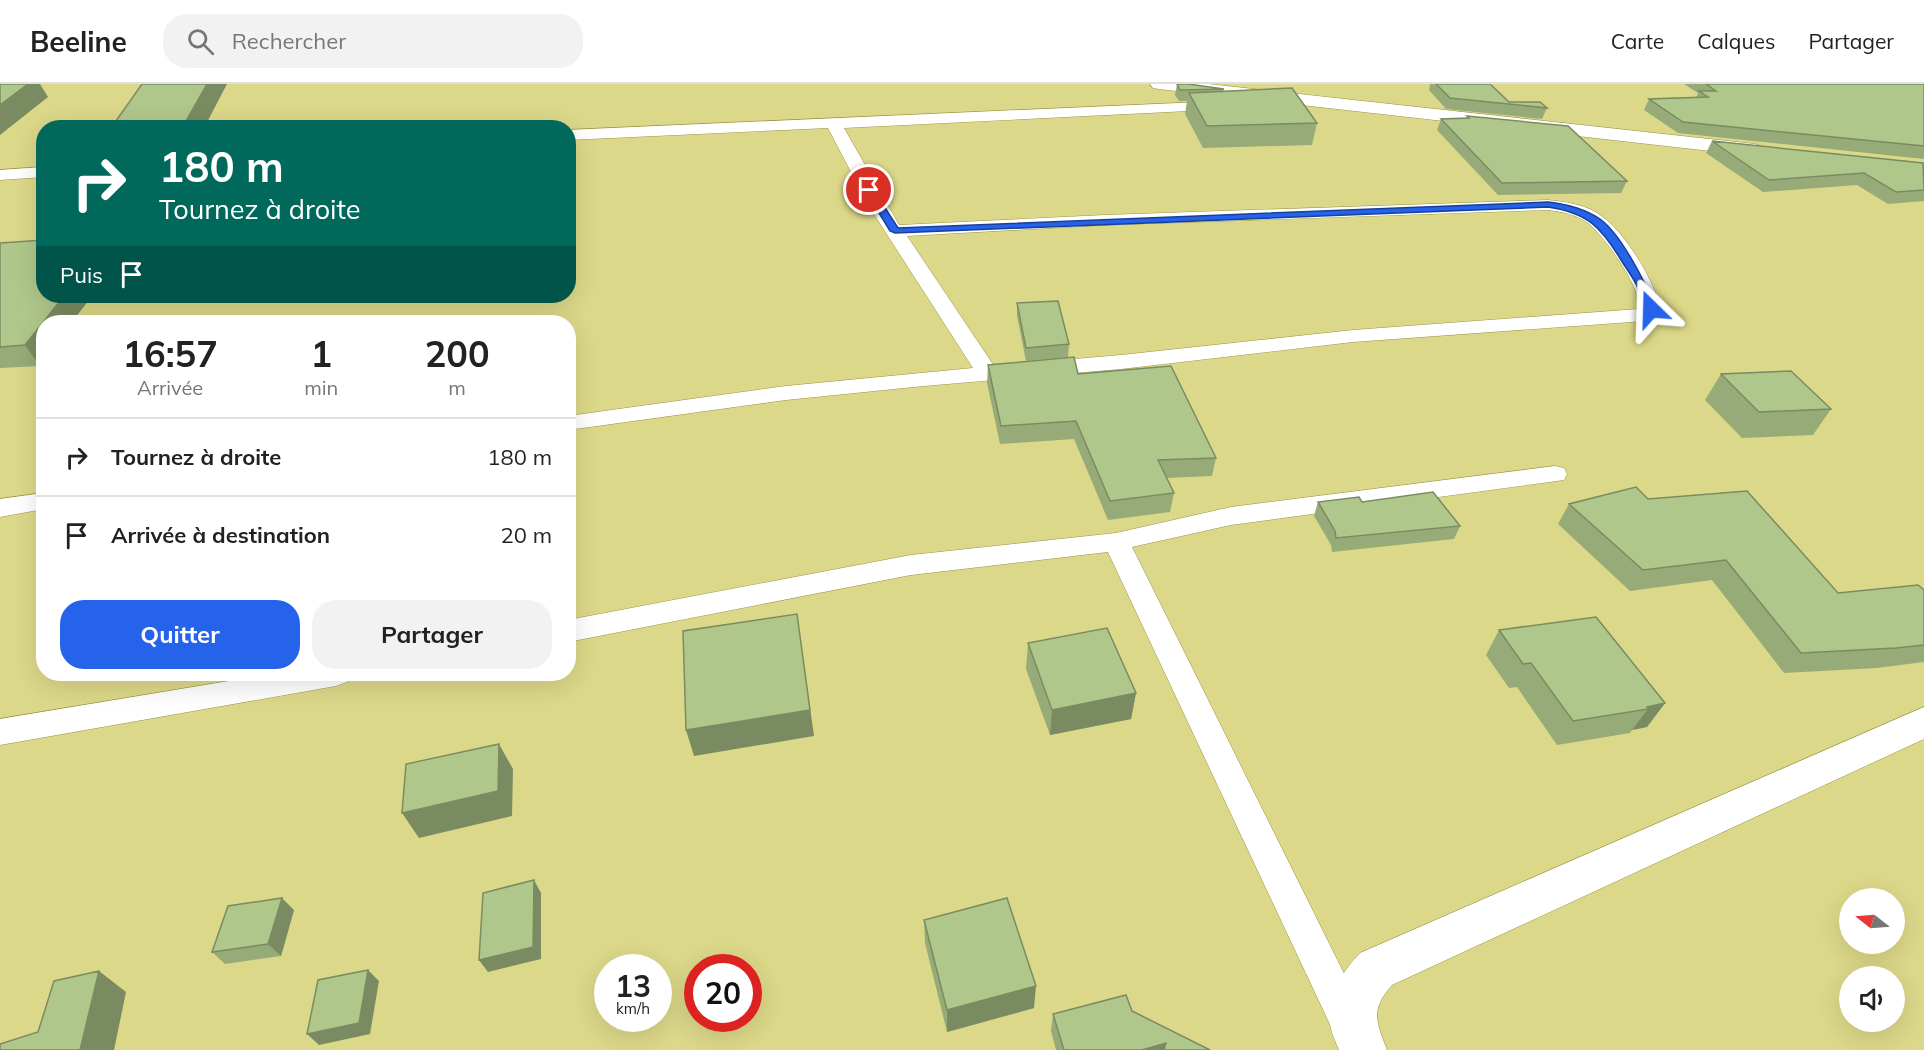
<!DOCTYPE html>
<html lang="fr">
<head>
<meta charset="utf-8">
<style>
	:root { --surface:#fff; --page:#f2f2f2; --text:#222; --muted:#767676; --line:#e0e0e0; --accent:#2563eb }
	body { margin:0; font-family:Mulish,sans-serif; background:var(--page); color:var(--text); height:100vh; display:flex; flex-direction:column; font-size:22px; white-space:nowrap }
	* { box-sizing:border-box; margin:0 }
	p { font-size:20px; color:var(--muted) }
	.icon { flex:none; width:33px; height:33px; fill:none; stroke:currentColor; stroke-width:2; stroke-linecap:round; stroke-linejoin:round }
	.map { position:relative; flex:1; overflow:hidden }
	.drawer { position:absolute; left:36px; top:231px; width:540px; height:366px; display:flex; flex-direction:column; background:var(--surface); border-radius:24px; box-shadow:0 6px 24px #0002 }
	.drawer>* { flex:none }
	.hud { position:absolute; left:36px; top:36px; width:540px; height:183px; border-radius:24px; box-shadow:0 6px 24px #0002; background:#00695c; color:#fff; overflow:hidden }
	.needle { width:39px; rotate:287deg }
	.fabs { position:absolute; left:1839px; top:804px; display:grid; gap:12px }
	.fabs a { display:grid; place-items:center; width:66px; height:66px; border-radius:50%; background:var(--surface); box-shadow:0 6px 24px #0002; font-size:30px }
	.speed { position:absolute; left:594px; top:870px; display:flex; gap:12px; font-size:30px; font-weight:700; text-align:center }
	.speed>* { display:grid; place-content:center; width:78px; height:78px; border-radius:50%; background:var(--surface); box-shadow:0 6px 24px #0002; line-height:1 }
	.speed small { font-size:15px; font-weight:400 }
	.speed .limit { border:9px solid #d22; background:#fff; color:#111 }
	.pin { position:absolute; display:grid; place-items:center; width:51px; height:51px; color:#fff; margin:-26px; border:3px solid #fff; border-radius:50%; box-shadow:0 2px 6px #0007 }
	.me { position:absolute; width:66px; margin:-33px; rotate:338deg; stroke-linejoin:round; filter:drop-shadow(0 0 4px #0008) }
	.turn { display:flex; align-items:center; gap:21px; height:126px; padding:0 24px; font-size:27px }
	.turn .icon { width:78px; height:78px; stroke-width:2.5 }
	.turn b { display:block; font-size:42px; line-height:51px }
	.then { display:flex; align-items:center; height:57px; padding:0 24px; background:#0003; gap:12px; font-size:22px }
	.eta { display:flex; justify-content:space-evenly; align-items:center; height:102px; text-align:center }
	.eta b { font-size:36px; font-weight:700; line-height:42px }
	.action { display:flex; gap:12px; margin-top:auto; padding:12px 24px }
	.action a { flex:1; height:69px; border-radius:24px; background:var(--accent); color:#fff; font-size:24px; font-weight:700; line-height:69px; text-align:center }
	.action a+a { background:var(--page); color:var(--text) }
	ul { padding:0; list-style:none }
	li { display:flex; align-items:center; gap:18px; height:78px; padding:0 24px; border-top:2px solid var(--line) }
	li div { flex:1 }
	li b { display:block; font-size:22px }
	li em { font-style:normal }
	header { display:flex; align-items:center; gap:36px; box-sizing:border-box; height:84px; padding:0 30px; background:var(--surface); border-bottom:2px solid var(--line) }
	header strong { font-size:28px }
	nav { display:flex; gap:33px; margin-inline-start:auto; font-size:21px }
	.search { width:420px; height:54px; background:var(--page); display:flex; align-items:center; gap:15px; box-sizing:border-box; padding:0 21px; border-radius:24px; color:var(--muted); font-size:22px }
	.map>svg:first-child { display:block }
</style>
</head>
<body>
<header>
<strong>Beeline</strong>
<div class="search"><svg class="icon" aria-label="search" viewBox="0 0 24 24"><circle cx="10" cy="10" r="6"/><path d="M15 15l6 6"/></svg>Rechercher</div>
<nav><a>Carte</a><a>Calques</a><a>Partager</a></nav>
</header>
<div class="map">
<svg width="1924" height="966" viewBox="0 0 1924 966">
	<rect width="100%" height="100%" fill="#dcd889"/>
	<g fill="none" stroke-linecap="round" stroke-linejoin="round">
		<g stroke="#999446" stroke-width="1">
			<path id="lane" d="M 1224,17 L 1229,19 L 1232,22 L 1229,25 L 844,44 L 899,141 L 1105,131 L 1548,116 C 1565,118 1583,120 1597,129 C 1624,145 1653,195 1661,225 L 1652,235 L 1645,237 L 1353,258 L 1121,285 L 924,302 L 786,316 L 568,346 L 568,332 L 786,302 L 973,284 L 870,124 L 828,44 L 568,56 L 568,46 ZM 1548,126 C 1562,128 1576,130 1588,139 C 1604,151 1643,206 1639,225 L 1353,246 L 1121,271 L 994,282 L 907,152 L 1105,141 Z
				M 44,83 L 44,93 L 0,96 L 0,86 Z
				M 1555,382 L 1564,384 L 1567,390 L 1564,396 L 1231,441 L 1132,463 L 1382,966 L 1342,966 L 1108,468 L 911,491 L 568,558 L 568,536 L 911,471 L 1116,449 L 1231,423 Z
				M 44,409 L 44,425 L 0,433 L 0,415 Z
				M 271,590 L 351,590 L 347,598 L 336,602 L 0,661 L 0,635 Z"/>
		</g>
		<g stroke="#999446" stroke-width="1">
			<path id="street" d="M 1150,0 L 1208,0 L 1755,60 L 1762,62 L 1765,66 L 1762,70 L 1755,72 L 1159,5 L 1153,4 Z
				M 1924,623 L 1924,655 L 1392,901 C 1370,926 1376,937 1387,966 L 1339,966 C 1336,958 1330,947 1330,938 C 1328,911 1342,888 1360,869 Z"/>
		</g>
		<use href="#lane" fill="#fff" fill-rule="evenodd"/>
		<use href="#street" fill="#fff" fill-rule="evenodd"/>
	</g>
	<path fill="#97ab78" d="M 1177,0 L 1224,5 L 1223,8 L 1317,39 L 1312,61 L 1203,64 L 1185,30 L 1187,17 L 1179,17 L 1175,11 Z
		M 1430,0 L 1490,0 L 1509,18 L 1547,24 L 1542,35 L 1446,25 L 1429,6 Z
		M 1684,0 L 1924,0 L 1924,75 L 1678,49 L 1644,26 L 1649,15 L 1696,14 L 1698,9 Z
		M 1467,32 L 1627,97 L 1621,109 L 1498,111 L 1437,46 L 1441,35 L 1466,34 Z
		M 1712,57 L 1924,79 L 1924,117 L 1888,120 L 1857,101 L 1763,108 L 1706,69 Z
		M 0,159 L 40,282 L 0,284 Z
		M 1017,219 L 1069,260 L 1068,273 L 1026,277 L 1017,232 Z
		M 988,281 L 1078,290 L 1216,374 L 1212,392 L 1166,394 L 1174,409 L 1170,428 L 1108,436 L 1074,355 L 1000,360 L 987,299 Z
		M 1721,290 L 1831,325 L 1813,351 L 1742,354 L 1705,316 Z
		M 1318,418 L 1362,418 L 1460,442 L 1454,455 L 1332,468 L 1331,461 L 1314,432 Z
		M 1569,420 L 1838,509 L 1924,506 L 1924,578 L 1877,584 L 1784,589 L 1712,496 L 1630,507 L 1558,440 Z
		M 1499,546 L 1665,619 L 1647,643 L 1632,646 L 1630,649 L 1557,661 L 1517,603 L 1509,604 L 1486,571 Z
		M 1028,559 L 1136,609 L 1131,635 L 1050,651 L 1026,585 Z
		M 294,826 L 281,872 L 225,880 L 212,868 Z
		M 924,836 L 1034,924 L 947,948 L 925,859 Z
		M 1132,927 L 1210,966 L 1056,966 L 1051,947 L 1053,930 Z"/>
	<path fill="#7b8b61" d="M 28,0 L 40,0 L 48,13 L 0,51 L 0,21 Z
		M 207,0 L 227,0 L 204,44 L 182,44 Z
		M 64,212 L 92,212 L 72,238 L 44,238 L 44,277 L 40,282 L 25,261 Z
		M 797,530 L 814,652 L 694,672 L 686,646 Z
		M 1136,609 L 1131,635 L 1050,651 L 1052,626 Z
		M 1665,619 L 1647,643 L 1632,646 L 1648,625 L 1647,623 Z
		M 499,660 L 513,685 L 512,732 L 419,754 L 402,729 Z
		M 534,796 L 541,809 L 541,875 L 488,888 L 479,876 Z
		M 282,814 L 294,826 L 281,872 L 268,860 Z
		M 368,886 L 379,897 L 370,950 L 319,961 L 307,950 Z
		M 99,887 L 126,908 L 114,966 L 80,966 Z
		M 1036,902 L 1034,924 L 947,948 L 947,926 Z
		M 1166,959 L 1164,966 L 1142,966 Z"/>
	<path fill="#b0c78b" stroke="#7b8b61" stroke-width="1.5" d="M 0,0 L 28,0 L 0,21 Z
		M 142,0 L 207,0 L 182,44 L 111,44 Z
		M 1177,0 L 1188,0 L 1224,5 L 1180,6 Z
		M 1436,0 L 1490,0 L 1509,18 L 1540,18 L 1547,24 L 1450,14 Z
		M 1706,0 L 1924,0 L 1924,62 L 1683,38 L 1649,15 L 1708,13 L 1699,7 L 1716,7 Z
		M 1292,4 L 1317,39 L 1207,42 L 1189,9 Z
		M 1467,32 L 1568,42 L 1627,97 L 1502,99 L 1441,35 L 1469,34 Z
		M 1712,57 L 1923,79 L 1924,106 L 1896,108 L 1864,89 L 1769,96 Z
		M 44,156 L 44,212 L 64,212 L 25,261 L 0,263 L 0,159 Z
		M 1058,217 L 1069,260 L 1026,264 L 1017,219 Z
		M 1074,273 L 1078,290 L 1171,282 L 1216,374 L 1158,376 L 1174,409 L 1110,417 L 1076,337 L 1001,342 L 988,281 Z
		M 1791,287 L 1831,325 L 1759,328 L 1721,290 Z
		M 1636,403 L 1648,415 L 1747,407 L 1838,509 L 1918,501 L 1924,506 L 1924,561 L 1896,564 L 1801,569 L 1726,476 L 1643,486 L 1569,420 Z
		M 1433,408 L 1460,442 L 1336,454 L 1335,447 L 1318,418 L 1359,413 L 1362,418 Z
		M 797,530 L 810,626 L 686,646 L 683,547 Z
		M 1596,533 L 1665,619 L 1647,623 L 1648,625 L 1573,637 L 1531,579 L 1523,580 L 1499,546 Z
		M 1107,544 L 1136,609 L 1052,626 L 1028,559 Z
		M 499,660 L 498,707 L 402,729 L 406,680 Z
		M 534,796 L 533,863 L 479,876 L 483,809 Z
		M 282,814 L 268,860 L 212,868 L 228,822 Z
		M 1007,814 L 1036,902 L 947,926 L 924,836 Z
		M 368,886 L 359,939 L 307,950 L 318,896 Z
		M 99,887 L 80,966 L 0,966 L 0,960 L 38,948 L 54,897 Z
		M 1126,911 L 1132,927 L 1210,966 L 1164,966 L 1166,959 L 1142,966 L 1064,966 L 1053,930 Z"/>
	<path fill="#2563eb" stroke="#184099" stroke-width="1.5" d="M 866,105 L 873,105 L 898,144 L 1548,118 C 1566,120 1585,125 1600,135 C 1622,151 1646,200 1656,225 L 1651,228 C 1642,225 1641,209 1636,200 C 1632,192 1626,184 1621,176 C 1601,143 1588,129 1548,123 L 895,149 L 890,147 L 865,106 Z"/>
</svg>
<div class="fabs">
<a><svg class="needle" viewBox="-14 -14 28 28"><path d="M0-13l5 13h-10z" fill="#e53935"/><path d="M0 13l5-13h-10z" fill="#767676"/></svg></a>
<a><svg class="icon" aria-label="sound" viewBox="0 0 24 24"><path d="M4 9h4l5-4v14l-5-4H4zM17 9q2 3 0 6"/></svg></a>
</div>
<div class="speed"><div>13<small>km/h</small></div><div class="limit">20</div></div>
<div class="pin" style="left:869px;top:106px;background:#d93025"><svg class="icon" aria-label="arrive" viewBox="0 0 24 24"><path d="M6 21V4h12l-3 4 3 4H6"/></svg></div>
<svg class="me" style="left:1651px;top:225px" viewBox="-20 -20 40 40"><path d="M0-17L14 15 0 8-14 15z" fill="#2563eb" stroke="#fff" stroke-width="4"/></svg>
<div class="hud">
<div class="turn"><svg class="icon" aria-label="right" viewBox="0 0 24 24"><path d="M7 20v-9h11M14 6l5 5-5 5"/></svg><div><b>180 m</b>Tournez à droite</div></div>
<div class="then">Puis<svg class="icon" aria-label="arrive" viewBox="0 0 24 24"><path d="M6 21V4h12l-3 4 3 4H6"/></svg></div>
</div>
<section class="drawer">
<div class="eta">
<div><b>16:57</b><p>Arrivée</p></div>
<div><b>1</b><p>min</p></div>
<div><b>200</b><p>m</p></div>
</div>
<ul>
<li><svg class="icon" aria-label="right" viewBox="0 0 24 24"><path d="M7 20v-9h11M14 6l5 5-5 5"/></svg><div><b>Tournez à droite</b></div><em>180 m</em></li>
<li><svg class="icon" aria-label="arrive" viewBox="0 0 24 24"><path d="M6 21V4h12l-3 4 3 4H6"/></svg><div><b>Arrivée à destination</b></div><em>20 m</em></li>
</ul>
<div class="action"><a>Quitter</a><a>Partager</a></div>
</section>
</div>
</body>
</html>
